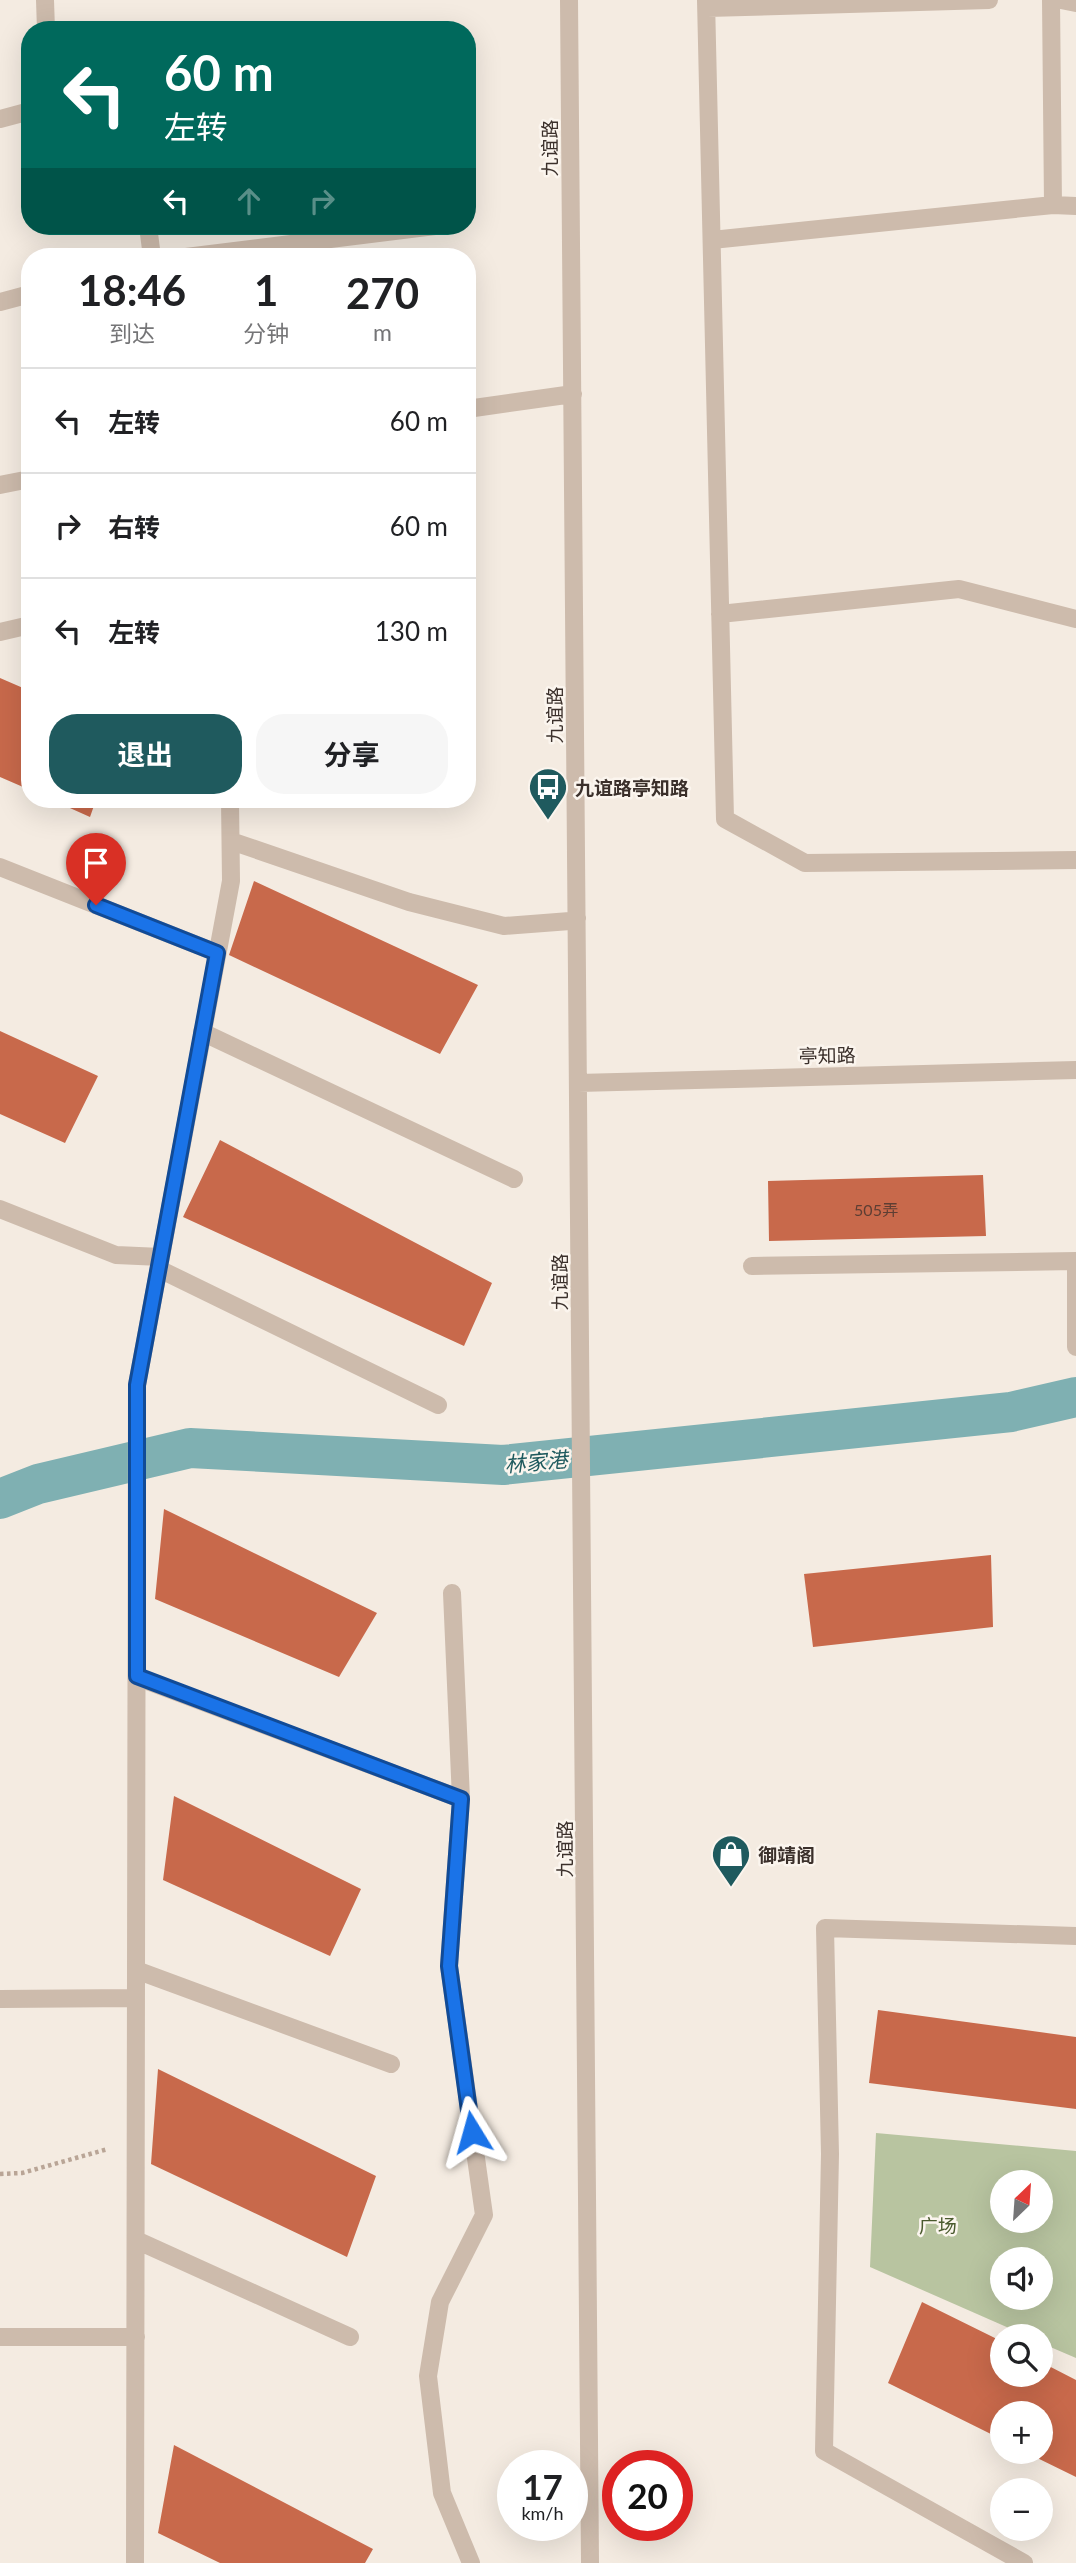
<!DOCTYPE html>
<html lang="zh">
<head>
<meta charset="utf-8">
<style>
	:root { --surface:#fff; --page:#f6f6f6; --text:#202124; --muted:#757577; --line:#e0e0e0; --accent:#1f5a5e }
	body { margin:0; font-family:Lato,"Noto Sans SC",sans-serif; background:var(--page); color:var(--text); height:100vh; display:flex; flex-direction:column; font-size:26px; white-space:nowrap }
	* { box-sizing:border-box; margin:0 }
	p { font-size:23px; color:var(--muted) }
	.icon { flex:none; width:38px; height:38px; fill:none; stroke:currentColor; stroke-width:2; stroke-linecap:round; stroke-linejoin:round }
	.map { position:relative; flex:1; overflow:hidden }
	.sheet { position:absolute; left:21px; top:248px; width:455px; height:560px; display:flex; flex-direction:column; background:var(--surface); border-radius:28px; box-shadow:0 7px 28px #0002 }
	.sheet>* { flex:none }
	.banner { position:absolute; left:21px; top:21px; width:455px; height:214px; border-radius:28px; box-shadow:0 7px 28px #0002; background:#00695c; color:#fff; overflow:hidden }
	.needle { width:46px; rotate:25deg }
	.tools { position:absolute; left:990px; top:2170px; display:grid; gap:14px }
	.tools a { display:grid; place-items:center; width:63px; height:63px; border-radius:50%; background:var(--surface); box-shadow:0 7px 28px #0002; font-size:35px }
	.speed { position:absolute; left:497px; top:2450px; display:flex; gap:14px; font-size:35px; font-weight:700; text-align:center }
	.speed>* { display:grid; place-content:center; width:91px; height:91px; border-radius:50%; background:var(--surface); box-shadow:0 7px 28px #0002; line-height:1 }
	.speed small { font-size:18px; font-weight:400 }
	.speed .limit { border:10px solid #d22; background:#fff; color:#111 }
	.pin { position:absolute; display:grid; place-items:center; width:60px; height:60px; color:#fff; margin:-72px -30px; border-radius:50% 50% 50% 0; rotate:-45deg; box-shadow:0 0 7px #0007 }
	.pin .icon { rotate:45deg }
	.me { position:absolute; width:77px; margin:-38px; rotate:352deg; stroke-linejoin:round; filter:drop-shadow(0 0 5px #0008) }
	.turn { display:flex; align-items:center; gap:24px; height:147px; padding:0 28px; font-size:32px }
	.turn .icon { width:91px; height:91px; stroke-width:2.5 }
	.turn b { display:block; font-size:49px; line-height:60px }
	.lanes { display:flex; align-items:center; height:66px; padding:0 28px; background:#0003; justify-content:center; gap:35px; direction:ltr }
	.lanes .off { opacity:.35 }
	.eta { display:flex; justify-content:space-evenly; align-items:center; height:119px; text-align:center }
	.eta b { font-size:42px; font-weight:700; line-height:49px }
	.cta { display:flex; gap:14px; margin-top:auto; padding:14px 28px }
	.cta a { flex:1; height:80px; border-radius:28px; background:var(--accent); color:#fff; font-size:28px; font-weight:700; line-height:80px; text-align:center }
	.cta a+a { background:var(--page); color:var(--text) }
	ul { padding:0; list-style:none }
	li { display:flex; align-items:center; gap:21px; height:105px; padding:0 28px; border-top:2px solid var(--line) }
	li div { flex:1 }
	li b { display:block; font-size:26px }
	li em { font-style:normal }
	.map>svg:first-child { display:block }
</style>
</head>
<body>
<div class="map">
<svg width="1076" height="2563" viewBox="0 0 1076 2563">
	<rect width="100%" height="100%" fill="#f4ebe1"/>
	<path fill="#b8c4a0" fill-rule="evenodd" d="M 876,2133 L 1076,2151 L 1076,2358 L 1041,2343 L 1041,2336 L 1027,2336 L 870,2267 ZM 1041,2182 L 1041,2221 L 1003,2221 L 1003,2182 ZM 1041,2259 L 1041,2298 L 1003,2298 L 1003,2259 Z"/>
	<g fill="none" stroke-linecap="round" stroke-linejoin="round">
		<path stroke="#7fb0b2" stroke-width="40" d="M 0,1499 L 38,1484 L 190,1448 L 503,1465 L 1011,1412 L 1076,1397"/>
	</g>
	<path fill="#c8694b" d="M 0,678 L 30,691 L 30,790 L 0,777 Z
		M 52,800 L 96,800 L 90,817 Z
		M 254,881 L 478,985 L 440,1054 L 229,955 Z
		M 0,1031 L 98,1076 L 65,1143 L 0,1114 Z
		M 220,1140 L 492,1283 L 464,1346 L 183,1217 Z
		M 983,1175 L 986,1236 L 769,1241 L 768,1181 Z
		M 164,1509 L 377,1613 L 339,1677 L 155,1599 Z
		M 991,1555 L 993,1627 L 813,1647 L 804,1574 Z
		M 174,1796 L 361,1889 L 330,1956 L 163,1880 Z
		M 878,2010 L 1076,2037 L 1076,2109 L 869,2083 Z
		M 158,2069 L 376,2176 L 347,2257 L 151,2164 Z
		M 922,2302 L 1003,2342 L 1003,2375 L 1041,2375 L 1041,2362 L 1076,2380 L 1076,2477 L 1025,2452 L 1041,2452 L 1041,2413 L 1003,2413 L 1003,2440 L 888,2383 Z
		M 174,2445 L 373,2549 L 365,2563 L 220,2563 L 158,2533 Z"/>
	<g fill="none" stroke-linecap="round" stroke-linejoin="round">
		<path stroke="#b9a596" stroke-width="4.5" stroke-dasharray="3.5 3.5" stroke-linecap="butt" d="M 0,2174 L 22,2173 L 108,2149"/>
		<path stroke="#cdbbac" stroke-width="18" d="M 45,0 L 46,30
			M 569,0 L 590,2563
			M 706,0 L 725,819 L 805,863 L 1076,860
			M 1051,0 L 1053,205
			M 1061,0 L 1076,3
			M 707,8 L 989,0
			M 0,119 L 30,111
			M 148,226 L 152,257
			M 712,240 L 1053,205 L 1076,206
			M 186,257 L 435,226
			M 0,302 L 30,294
			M 467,409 L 573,394
			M 0,485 L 30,479
			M 720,614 L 959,589 L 1076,619
			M 0,632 L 30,625
			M 231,841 L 409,902 L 504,926 L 570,921 L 577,918
			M 0,867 L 217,953
			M 202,1032 L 514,1179
			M 578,1083 L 1076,1070
			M 0,1209 L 116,1255 L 161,1257
			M 1076,1261 L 1076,1347
			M 752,1266 L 1076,1261
			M 159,1269 L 438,1405
			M 452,1593 L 461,1799 L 449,1966 L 484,2215 L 440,2302 L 428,2376 L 442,2493 L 471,2563
			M 137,1677 L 461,1799
			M 136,1970 L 391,2064
			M 0,1999 L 136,1998
			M 136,2240 L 350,2337
			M 0,2337 L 136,2337
			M 135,2563 L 137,1385 L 231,881 L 230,800
			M 1024,2563 L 824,2451 L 830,2154 L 825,1928 L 1076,1936"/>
	</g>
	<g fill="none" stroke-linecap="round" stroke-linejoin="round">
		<g stroke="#114b97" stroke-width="18">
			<path id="route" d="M 96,905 L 217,953 L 137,1385 L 137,1676 L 461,1799 L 449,1966 L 472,2132"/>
		</g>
		<use href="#route" stroke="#1a73e8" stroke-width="12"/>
	</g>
	<defs>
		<g id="bus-pin" transform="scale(2.0125)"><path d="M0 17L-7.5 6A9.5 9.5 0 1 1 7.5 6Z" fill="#1f5a5e" stroke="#fbf5ee"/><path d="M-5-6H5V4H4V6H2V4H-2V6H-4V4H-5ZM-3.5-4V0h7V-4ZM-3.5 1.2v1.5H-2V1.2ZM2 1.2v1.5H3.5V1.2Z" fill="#fff"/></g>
		<g id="shop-pin" transform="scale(2.0125)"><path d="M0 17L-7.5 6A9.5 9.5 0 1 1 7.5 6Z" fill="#1f5a5e" stroke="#fbf5ee"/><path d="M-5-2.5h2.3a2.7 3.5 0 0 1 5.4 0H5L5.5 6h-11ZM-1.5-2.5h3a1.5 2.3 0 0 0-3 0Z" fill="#fff"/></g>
	</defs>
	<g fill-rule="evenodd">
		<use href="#bus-pin" x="548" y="787"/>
		<use href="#shop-pin" x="731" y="1854"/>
	</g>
	<g text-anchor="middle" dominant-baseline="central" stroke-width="5" stroke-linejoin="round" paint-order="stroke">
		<g font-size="16" fill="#5e3e33">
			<text x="876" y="1209">505弄</text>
		</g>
		<g font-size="19" fill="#3b302b" stroke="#fbf5ee">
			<text transform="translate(549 148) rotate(-90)">九谊路</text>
			<text transform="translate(554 715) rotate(-90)">九谊路</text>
			<text transform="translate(827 1055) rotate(-1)">亭知路</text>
			<text transform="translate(559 1282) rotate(-90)">九谊路</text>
			<text transform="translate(564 1849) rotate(-90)">九谊路</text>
		</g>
		<g font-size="19" font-weight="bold" fill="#3b302b" stroke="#fbf5ee" text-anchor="start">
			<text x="575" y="787">九谊路亭知路</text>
			<text x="758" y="1854">御靖阁</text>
		</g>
		<g font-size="19" fill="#4a5a2e" stroke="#fbf5ee">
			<text x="938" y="2225">广场</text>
		</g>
		<g font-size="21" font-style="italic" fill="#1f5a5e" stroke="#fbf5ee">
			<text transform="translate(536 1461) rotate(-5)">林家港</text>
		</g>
	</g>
</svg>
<div class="tools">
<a><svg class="needle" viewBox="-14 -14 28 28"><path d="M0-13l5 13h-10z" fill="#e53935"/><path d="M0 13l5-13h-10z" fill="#757577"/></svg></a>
<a><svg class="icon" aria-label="sound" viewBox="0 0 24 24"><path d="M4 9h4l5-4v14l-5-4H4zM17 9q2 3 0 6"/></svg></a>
<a><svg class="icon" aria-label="search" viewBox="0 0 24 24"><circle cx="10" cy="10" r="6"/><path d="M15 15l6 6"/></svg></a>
<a>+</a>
<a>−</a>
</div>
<div class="speed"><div>17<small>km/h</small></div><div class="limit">20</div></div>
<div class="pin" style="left:96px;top:905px;background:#d93025"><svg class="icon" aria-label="arrive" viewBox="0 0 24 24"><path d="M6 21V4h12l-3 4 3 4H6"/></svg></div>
<svg class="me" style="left:472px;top:2132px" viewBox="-20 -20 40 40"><path d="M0-17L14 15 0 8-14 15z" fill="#1a73e8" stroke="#fff" stroke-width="4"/></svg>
<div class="banner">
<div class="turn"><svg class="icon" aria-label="left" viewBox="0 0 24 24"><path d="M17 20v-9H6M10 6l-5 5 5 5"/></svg><div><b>60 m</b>左转</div></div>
<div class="lanes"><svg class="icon" aria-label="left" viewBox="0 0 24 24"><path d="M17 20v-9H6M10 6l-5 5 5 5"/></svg><svg class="icon off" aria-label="ahead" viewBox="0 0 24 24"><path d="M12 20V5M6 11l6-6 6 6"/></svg><svg class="icon off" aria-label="right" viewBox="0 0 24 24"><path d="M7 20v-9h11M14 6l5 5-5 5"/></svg></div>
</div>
<section class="sheet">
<div class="eta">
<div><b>18:46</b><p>到达</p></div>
<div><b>1</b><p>分钟</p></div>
<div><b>270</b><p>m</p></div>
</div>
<ul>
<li><svg class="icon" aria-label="left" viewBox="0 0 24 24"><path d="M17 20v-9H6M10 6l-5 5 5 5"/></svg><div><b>左转</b></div><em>60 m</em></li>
<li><svg class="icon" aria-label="right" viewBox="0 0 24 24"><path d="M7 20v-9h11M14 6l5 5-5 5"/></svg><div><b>右转</b></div><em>60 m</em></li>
<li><svg class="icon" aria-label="left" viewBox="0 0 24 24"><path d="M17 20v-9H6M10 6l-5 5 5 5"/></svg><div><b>左转</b></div><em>130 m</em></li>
</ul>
<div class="cta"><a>退出</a><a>分享</a></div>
</section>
</div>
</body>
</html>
